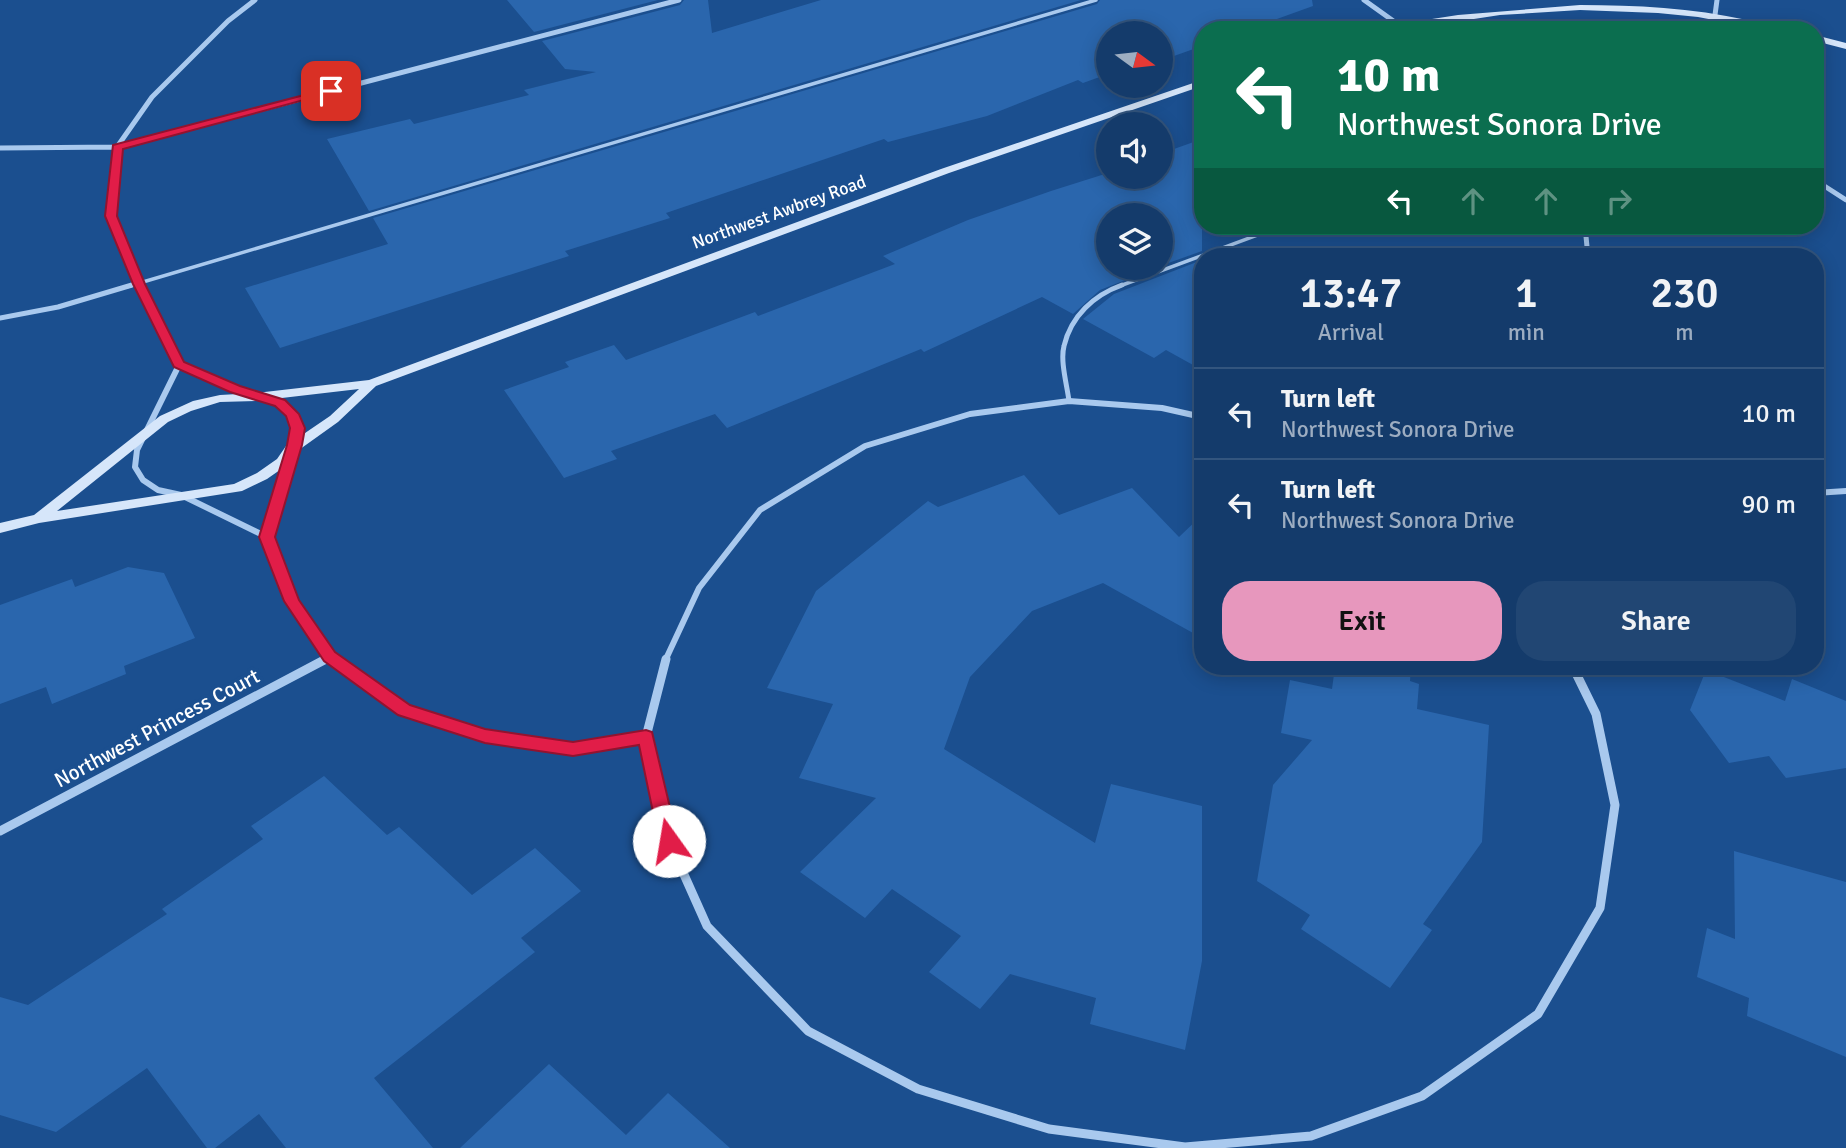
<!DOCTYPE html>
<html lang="en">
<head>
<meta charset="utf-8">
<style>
	:root { --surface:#143b6b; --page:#214673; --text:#f1f3f6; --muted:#9dadc1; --line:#33557e; --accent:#e797bd }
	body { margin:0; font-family:Signika,sans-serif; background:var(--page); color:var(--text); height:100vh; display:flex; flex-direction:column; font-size:26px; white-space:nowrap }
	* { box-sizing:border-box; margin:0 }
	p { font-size:23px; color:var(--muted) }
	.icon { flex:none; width:38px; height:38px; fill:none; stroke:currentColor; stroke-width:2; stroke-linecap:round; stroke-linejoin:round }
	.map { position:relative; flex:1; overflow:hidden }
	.details { position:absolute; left:1194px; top:248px; width:630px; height:427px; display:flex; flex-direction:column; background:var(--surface); border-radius:28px; box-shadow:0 4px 18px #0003,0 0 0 2px var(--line) }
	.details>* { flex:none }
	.guide { position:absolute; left:1194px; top:21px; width:630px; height:214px; border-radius:28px; box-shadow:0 4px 18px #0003,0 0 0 2px var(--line); background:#0b6e4f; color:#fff; overflow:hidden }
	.needle { width:46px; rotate:105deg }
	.controls { position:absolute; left:1096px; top:21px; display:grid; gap:14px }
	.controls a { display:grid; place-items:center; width:77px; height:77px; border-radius:50%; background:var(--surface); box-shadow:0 4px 18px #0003,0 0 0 2px var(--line); font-size:35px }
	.pin { position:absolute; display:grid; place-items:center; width:60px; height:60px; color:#fff; margin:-30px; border-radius:14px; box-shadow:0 4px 10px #0006 }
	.me { position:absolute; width:77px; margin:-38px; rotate:347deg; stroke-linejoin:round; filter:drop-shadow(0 0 5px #0008) }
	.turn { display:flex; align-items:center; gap:24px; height:147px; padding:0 28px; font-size:32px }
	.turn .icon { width:91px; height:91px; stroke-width:2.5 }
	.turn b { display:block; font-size:49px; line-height:60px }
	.lanes { display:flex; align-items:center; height:66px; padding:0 28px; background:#0003; justify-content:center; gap:35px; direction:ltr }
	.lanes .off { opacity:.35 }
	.eta { display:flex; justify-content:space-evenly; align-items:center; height:119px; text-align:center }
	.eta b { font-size:42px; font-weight:600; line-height:49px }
	.cta { display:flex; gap:14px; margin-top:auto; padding:14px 28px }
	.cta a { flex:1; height:80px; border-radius:28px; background:var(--accent); color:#111; font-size:28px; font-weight:600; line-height:80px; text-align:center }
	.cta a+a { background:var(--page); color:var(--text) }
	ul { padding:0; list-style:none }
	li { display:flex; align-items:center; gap:21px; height:91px; padding:0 28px; border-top:2px solid var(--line) }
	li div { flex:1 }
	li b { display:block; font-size:26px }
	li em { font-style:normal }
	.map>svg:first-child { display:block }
</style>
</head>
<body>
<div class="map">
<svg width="1846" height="1148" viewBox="0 0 1846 1148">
	<rect width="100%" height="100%" fill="#1b4f8f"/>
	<path fill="#2a66ad" d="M 507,0 L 658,0 L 534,32 Z
		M 684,0 L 708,0 L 712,33 L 821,0 L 1081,0 L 369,211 L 327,139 L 410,119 L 414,124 L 529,95 L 524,90 L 596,72 L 565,69 L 542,41 L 680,5 Z
		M 1100,0 L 1312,0 L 1313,6 L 1246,30 L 1202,30 L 1202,46 L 1160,61 L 1160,33 L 1108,33 L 1108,74 L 1083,83 L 1078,80 L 987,116 L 888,142 L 884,139 L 666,213 L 670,218 L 565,251 L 569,256 L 280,348 L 245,288 L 388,244 L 373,218 L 1097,4 Z
		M 1202,139 L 1202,251 L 1160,266 L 1160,215 L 1108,215 L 1108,268 L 1156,268 L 1100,290 L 1073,314 L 1042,297 L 924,352 L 921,349 L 727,428 L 715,414 L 611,451 L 617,459 L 564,478 L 504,390 L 569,367 L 565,362 L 614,345 L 626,360 L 755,312 L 758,316 L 895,264 L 883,256 L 968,220 L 1051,191 L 1108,173 L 1108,177 L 1160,177 L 1160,154 Z
		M 1202,260 L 1202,370 L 1166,350 L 1154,358 L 1083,319 L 1114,294 Z
		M 1024,475 L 1059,515 L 1132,488 L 1179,537 L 1202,515 L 1202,638 L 1103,583 L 1032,611 L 970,677 L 944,749 L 1095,843 L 1111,784 L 1202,806 L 1202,961 L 1185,1050 L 1090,1024 L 1096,998 L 1010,974 L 980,1009 L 929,972 L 961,936 L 892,889 L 865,918 L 800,872 L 876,798 L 799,778 L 833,704 L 767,688 L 816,591 L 928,501 L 938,507 Z
		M 128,567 L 164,573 L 195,638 L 124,666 L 126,674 L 52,704 L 46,687 L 0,704 L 0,605 L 72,579 L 75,587 Z
		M 1335,667 L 1411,667 L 1410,681 L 1419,684 L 1417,709 L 1489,725 L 1482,842 L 1423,924 L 1432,930 L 1390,988 L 1301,929 L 1310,915 L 1257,881 L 1273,785 L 1312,740 L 1281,733 L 1290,680 L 1332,689 Z
		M 1706,670 L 1785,701 L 1792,679 L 1846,701 L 1846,768 L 1786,778 L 1769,756 L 1729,763 L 1690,710 Z
		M 324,776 L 387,835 L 399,827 L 472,895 L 535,848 L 581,891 L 521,938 L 535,952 L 374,1078 L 433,1148 L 286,1148 L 259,1114 L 215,1148 L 207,1148 L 147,1068 L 56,1132 L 0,1115 L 0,997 L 28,1005 L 167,914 L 162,909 L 263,839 L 251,826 Z
		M 1734,851 L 1846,882 L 1846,1057 L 1747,1016 L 1749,998 L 1697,977 L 1707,928 L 1735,939 Z
		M 549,1064 L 626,1135 L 668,1093 L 730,1148 L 460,1148 Z"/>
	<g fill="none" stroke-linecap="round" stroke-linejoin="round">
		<path stroke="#a9c9ee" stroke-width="3.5" d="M 126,287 L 1096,0
			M 1117,287 L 1282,226"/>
		<path stroke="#a9c9ee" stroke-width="5" d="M 0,318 L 58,307 L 132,285
			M 1069,401 C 1067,385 1060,361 1064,346 C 1071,316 1094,295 1122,285"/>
		<path stroke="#a9c9ee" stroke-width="5" d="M 1364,0 L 1406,30
			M 1715,15 L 1717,0
			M 0,148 L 117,147 L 679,0
			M 1815,180 L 1846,200
			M 1585,226 L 1588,257
			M 140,287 L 111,216 L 117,147 L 152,97 L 228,21 L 255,0"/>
		<path stroke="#a9c9ee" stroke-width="6" d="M 140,285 L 179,365 L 256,397 L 280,403 L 292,414 L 298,428 L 293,446
			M 179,365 L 137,450 L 135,467 L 143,480 L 158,490 L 181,495 L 267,537
			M 289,457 L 267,537 L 292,601 L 334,661
			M 1815,493 L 1846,491
			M 322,661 L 329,657
			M 665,661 L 699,588 L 760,510 L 865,446 L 970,414 L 1069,401 L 1162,408 L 1202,417"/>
		<path stroke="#a9c9ee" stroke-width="9" d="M 332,659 L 404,710 L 485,736 L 573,749 L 646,737
			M 666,659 L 646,737 L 669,841 L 707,926 L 808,1031 L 918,1089 L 1049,1129 L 1185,1147 L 1311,1136 L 1422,1096 L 1538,1014 L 1600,908 L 1615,805 L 1596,714 L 1573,667
			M 0,831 L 326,659"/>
		<path fill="#d6e6fa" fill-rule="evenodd" d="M 1580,5 C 1636,5 1692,8 1747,20 C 1759,23 1773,24 1783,30 L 1766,30 L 1698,17 L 1658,13 L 1580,10 L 1500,15 L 1402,30 L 1385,30 L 1406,23 L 1458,15 Z
			M 1815,35 L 1846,43 L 1846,49 L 1815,41 Z
			M 1202,80 L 1202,86 L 949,173 L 376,386 L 338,422 L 296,452 L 287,465 L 267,479 L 242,491 L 39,523 L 0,533 L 0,523 L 34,515 L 160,416 L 193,401 L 220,395 L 256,393 L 369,380 L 941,169 ZM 359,389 L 330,416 L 286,446 L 277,459 L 257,473 L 234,484 L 57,511 L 168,422 L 191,411 L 220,402 L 256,401 Z"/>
	</g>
	<path fill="#e11d48" stroke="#92132f" stroke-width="2" d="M 327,89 L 337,91 L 123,149 L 117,216 L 145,284 L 184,362 L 240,386 L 285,400 L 299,414 L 305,428 L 302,445 L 275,537 L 299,600 L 335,652 L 410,705 L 485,729 L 573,742 L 646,730 L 652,732 L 678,841 L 675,847 L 662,847 L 659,841 L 639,745 L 573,756 L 485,743 L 398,715 L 324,661 L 284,601 L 259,537 L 287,445 L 290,428 L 286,416 L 275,406 L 230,392 L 174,367 L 133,284 L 105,216 L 113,145 Z"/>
	<g text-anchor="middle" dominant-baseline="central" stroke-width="7" stroke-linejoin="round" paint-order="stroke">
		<g font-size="18" fill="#fff" stroke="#1b4f8f">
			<text transform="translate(779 212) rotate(-20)">Northwest Awbrey Road</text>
		</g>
		<g font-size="21" fill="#fff" stroke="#1b4f8f">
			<text transform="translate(157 728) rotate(-28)">Northwest Princess Court</text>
		</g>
	</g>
</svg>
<div class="controls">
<a><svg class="needle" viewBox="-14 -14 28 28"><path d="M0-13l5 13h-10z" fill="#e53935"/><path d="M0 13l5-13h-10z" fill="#9dadc1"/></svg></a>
<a><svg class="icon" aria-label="sound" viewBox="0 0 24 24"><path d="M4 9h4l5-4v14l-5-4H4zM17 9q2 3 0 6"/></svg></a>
<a><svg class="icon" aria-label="layers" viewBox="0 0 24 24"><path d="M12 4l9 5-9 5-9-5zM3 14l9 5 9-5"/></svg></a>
</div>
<div class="pin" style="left:331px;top:91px;background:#d93025"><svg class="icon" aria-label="arrive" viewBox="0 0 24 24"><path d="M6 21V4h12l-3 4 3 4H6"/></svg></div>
<svg class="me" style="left:669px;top:841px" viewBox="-20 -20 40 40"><circle r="19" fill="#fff"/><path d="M0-13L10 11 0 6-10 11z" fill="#e11d48"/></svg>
<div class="guide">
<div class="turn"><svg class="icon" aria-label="left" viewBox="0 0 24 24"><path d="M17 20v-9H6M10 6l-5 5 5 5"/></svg><div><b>10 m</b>Northwest Sonora Drive</div></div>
<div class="lanes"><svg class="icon" aria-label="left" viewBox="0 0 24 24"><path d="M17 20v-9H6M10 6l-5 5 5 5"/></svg><svg class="icon off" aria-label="ahead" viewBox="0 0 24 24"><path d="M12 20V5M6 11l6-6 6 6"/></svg><svg class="icon off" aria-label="ahead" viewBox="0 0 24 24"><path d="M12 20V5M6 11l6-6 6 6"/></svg><svg class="icon off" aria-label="right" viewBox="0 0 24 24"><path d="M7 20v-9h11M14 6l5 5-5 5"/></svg></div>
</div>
<section class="details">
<div class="eta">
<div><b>13:47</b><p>Arrival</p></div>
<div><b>1</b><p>min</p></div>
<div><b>230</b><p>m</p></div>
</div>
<ul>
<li><svg class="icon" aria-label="left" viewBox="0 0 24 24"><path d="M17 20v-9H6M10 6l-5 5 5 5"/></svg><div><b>Turn left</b><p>Northwest Sonora Drive</p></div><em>10 m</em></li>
<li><svg class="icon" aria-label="left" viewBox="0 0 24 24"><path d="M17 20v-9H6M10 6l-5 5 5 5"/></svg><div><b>Turn left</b><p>Northwest Sonora Drive</p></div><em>90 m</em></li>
</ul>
<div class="cta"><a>Exit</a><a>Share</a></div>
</section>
</div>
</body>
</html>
